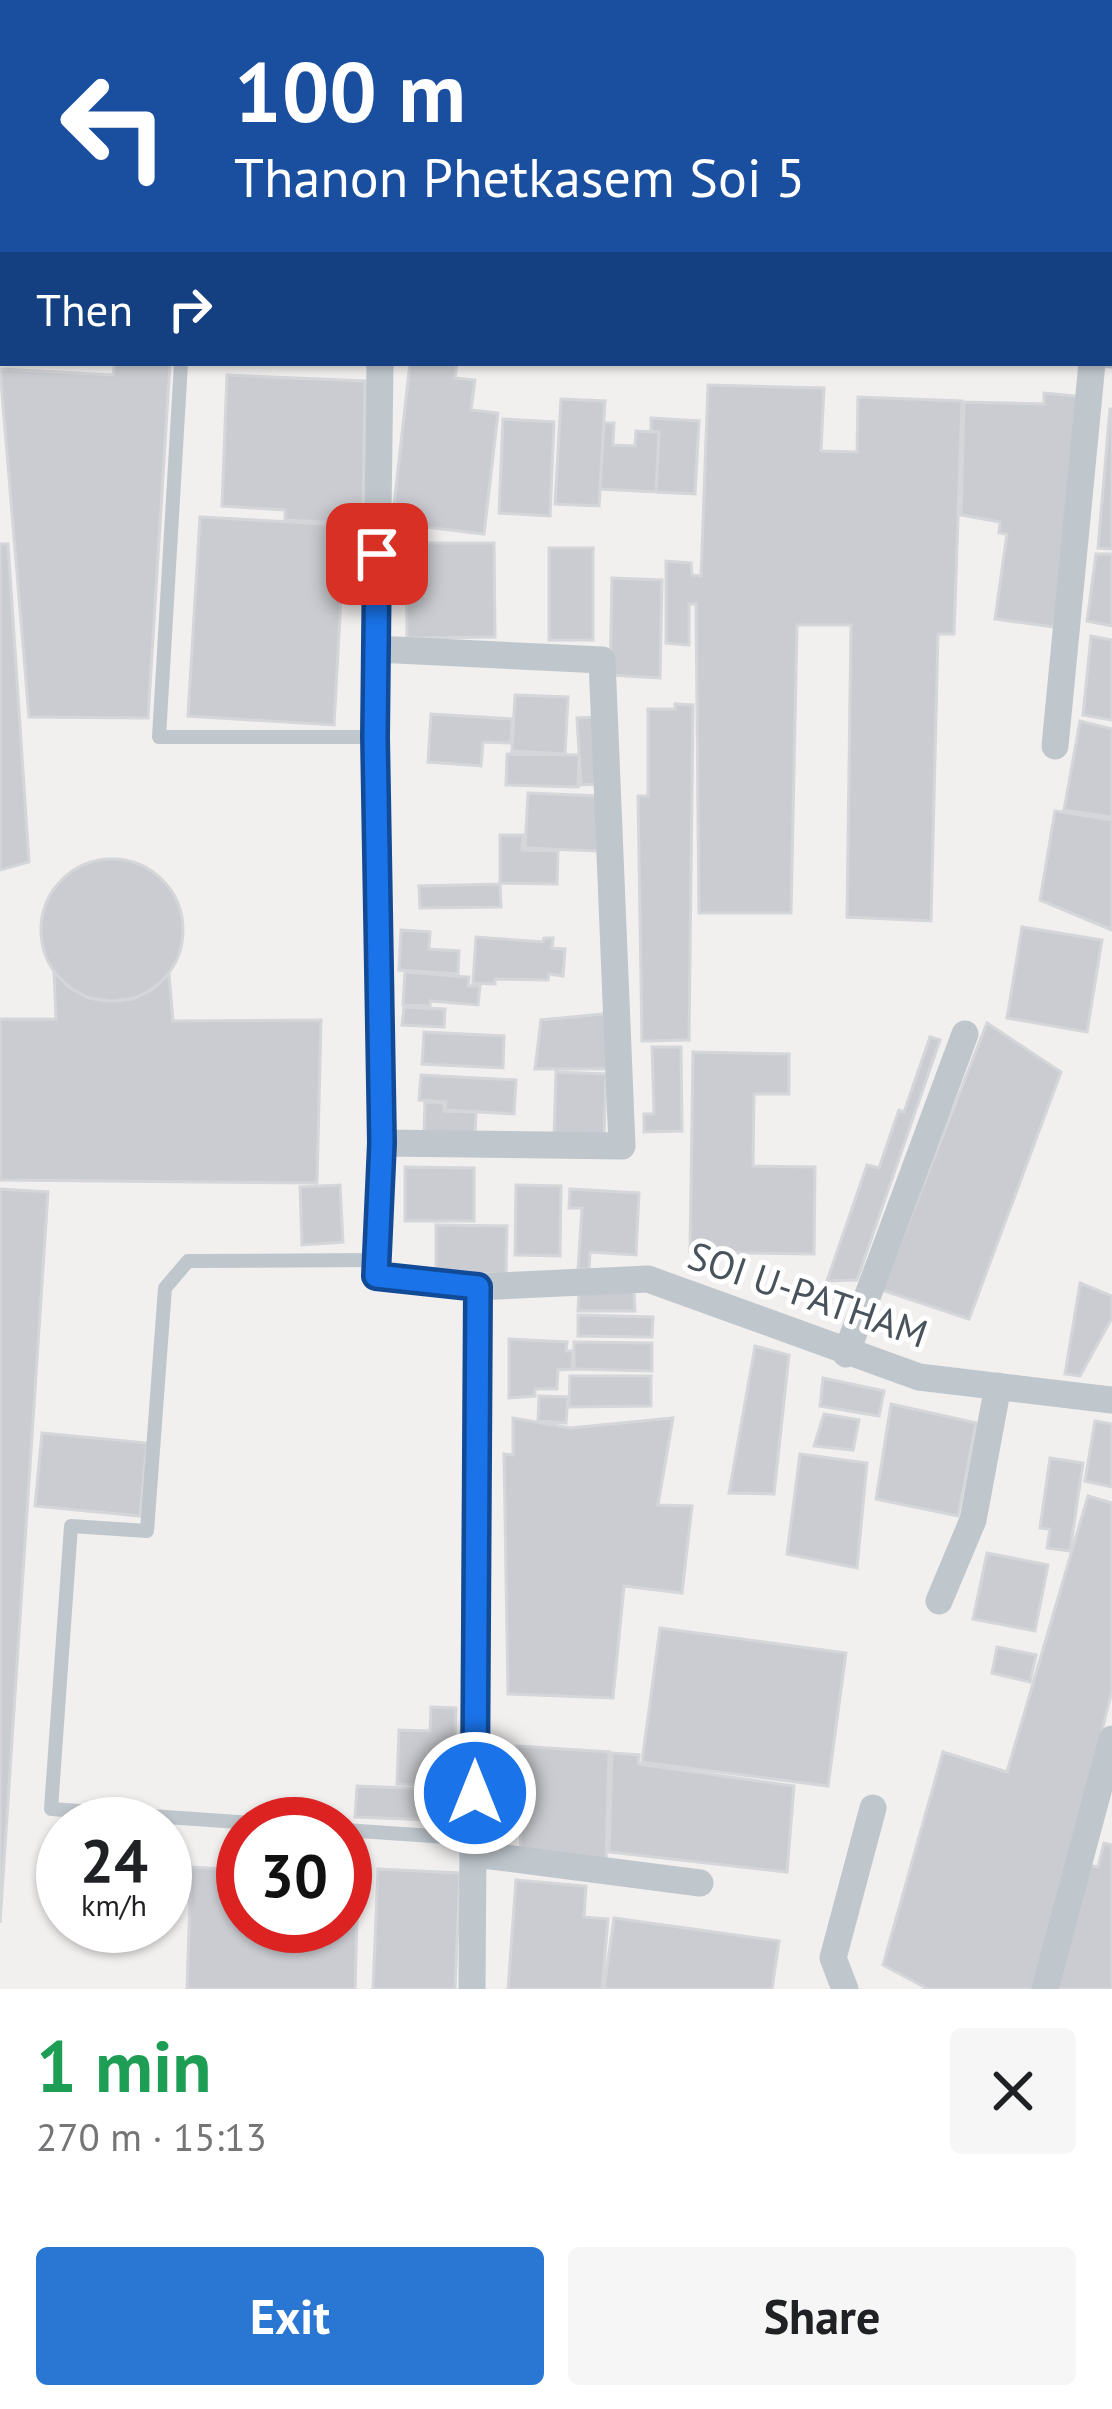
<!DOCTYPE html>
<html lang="en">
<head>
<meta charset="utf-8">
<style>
	:root { --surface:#fff; --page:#f6f6f6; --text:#202124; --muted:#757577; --accent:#2977d2 }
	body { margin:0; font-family:"PT Sans",sans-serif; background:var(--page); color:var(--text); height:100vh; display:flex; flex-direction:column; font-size:45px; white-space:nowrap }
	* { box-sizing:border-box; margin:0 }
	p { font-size:39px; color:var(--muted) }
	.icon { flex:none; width:66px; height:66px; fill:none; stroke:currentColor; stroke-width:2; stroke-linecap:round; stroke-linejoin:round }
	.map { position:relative; height:1989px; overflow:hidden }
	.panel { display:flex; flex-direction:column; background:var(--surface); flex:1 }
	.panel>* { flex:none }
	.top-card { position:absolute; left:0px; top:0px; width:1113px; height:366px; box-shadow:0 3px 9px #0004; background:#1a4fa0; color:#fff; overflow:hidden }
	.speed { position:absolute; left:36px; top:1797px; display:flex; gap:24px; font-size:60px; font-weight:700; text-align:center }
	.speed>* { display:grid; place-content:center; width:156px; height:156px; border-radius:50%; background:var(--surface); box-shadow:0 3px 9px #0004; line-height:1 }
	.speed small { font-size:30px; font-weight:400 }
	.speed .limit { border:18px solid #d22; background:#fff; color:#111 }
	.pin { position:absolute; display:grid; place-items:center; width:102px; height:102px; color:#fff; margin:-51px; border-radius:24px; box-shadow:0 6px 18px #0006 }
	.me { position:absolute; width:132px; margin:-66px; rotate:0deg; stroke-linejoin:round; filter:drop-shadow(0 0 9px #0008) }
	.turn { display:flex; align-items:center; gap:42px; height:252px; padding:0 36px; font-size:54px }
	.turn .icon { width:156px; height:156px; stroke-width:2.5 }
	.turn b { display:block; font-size:84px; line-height:102px }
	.then { display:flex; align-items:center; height:114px; padding:0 36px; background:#0003; gap:24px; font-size:45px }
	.round { display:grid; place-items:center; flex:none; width:126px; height:126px; border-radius:12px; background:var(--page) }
	.head { display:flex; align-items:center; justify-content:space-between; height:204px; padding:0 36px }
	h1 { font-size:72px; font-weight:700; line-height:90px; color:#1e9e55 }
	.button { display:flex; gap:24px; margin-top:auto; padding:24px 36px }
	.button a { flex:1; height:138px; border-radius:12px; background:var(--accent); color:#fff; font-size:48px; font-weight:700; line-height:138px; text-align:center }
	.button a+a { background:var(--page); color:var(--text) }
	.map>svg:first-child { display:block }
</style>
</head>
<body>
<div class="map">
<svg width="1112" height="1989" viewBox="0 0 1112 1989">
	<rect width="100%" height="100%" fill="#f2efef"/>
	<path fill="#caccd1" stroke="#d4d6da" stroke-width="3" d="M 0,0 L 36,0 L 3,3 L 3,151 Z
		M 65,0 L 249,0 L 65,3 Z
		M 305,0 L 391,0 L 305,3 Z
		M 477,0 L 560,0 L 477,3 Z
		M 562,0 L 646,0 L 562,3 Z
		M 697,0 L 778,0 L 697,3 Z
		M 922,0 L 1060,0 L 921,3 Z
		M 115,363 L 170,363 L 148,718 L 29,717 L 0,369 L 113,375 Z
		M 410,363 L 457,363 L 455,378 L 475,380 L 471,410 L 498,413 L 484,534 L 392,523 Z
		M 227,375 L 365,381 L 363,524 L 285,520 L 285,510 L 222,506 Z
		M 708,385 L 824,388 L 821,451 L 857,452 L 858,397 L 962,401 L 954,634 L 938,634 L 931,921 L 847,917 L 851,625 L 797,625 L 791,913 L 699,913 L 696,604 L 689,604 L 689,645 L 666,643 L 666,561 L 691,563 L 692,575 L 701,576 Z
		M 1044,393 L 1074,396 L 1083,404 L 1054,627 L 995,619 L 1007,534 L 999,533 L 1000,522 L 961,515 L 964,402 L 1044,404 Z
		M 561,399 L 605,401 L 599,506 L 555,504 Z
		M 1110,409 L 1112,409 L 1112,549 L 1098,548 Z
		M 651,418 L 699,421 L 695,494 L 656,492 L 659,432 L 651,432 Z
		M 503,419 L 554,422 L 550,516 L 499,513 Z
		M 604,423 L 614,423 L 613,445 L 635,446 L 636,431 L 659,432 L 656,492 L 600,489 Z
		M 200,517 L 345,525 L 334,725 L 188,716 Z
		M 406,543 L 494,543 L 495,637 L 407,638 Z
		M 0,544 L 8,544 L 29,862 L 0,870 Z
		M 549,548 L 593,548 L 593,640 L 549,640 Z
		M 1096,554 L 1112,554 L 1112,626 L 1087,621 Z
		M 612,578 L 662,580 L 660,678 L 610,675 Z
		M 1091,636 L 1112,640 L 1112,720 L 1083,715 Z
		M 515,695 L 568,697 L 565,754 L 512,751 Z
		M 675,704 L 693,705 L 689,1040 L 642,1041 L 638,796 L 648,796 L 648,709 L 675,709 Z
		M 431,714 L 512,719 L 511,743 L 483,742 L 481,766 L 428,762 Z
		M 596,717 L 600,784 L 581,785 L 577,718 Z
		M 1080,721 L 1112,729 L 1112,817 L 1064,810 Z
		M 507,754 L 579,755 L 578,787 L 506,785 Z
		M 528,793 L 600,796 L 597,851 L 525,848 Z
		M 1055,811 L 1112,820 L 1112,930 L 1040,900 Z
		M 500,835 L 523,835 L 522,850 L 558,851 L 557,884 L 500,883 Z
		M41 930a71 71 0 1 1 142 0a71 71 0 1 1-142 0Z
		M 500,884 L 501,907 L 420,908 L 419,886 Z
		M 1022,927 L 1102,940 L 1087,1032 L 1007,1018 Z
		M 401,930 L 430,932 L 429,949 L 459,951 L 458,974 L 399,970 Z
		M 476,937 L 543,942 L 544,938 L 553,938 L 552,948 L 565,949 L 563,976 L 549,974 L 548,980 L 495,979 L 495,984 L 473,983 Z
		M 54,972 L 70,988 L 89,998 L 111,1001 L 133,999 L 153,989 L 169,974 L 173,1021 L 321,1020 L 317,1183 L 0,1180 L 0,1019 L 56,1019 Z
		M 405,972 L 469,977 L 468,986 L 480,986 L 478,1005 L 430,1001 L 430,1006 L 403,1005 Z
		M 404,1007 L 445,1009 L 444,1027 L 402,1025 Z
		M 623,1012 L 620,1069 L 535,1069 L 541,1020 Z
		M 987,1023 L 1061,1072 L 969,1319 L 882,1290 Z
		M 424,1032 L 504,1036 L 503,1068 L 422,1064 Z
		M 930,1037 L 940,1040 L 857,1280 L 827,1281 L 867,1165 L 879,1168 L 899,1110 L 904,1112 Z
		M 652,1047 L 681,1047 L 682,1131 L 644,1132 L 644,1114 L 654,1114 Z
		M 693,1052 L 789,1054 L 789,1094 L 754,1094 L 753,1166 L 815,1167 L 814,1254 L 690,1252 Z
		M 556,1072 L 606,1074 L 604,1138 L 554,1136 Z
		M 421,1075 L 516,1080 L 514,1114 L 445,1110 L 446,1102 L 419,1100 Z
		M 425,1102 L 444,1103 L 444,1111 L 476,1112 L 475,1135 L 424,1133 Z
		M 405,1167 L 474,1168 L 474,1221 L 405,1221 Z
		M 340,1185 L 343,1242 L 302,1245 L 300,1187 Z
		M 516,1185 L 561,1186 L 560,1256 L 515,1255 Z
		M 0,1189 L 48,1192 L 0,1923 Z
		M 570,1189 L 639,1193 L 636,1255 L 590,1252 L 589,1269 L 578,1269 L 582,1208 L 569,1208 Z
		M 436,1225 L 507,1226 L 506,1274 L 436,1273 Z
		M 1080,1283 L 1112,1296 L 1112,1318 L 1080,1376 L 1065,1374 Z
		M 579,1290 L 634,1291 L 635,1311 L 578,1311 Z
		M 578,1315 L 653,1317 L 652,1337 L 578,1336 Z
		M 509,1339 L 567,1342 L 566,1351 L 573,1351 L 572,1369 L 558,1370 L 557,1389 L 535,1389 L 535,1396 L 509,1398 Z
		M 574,1342 L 652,1343 L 652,1371 L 574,1369 Z
		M 755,1346 L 789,1355 L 774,1494 L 729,1493 Z
		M 570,1376 L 651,1376 L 651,1406 L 569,1407 Z
		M 823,1378 L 884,1391 L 879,1416 L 820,1406 Z
		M 539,1396 L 568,1397 L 566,1423 L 538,1421 Z
		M 891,1404 L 976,1423 L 958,1516 L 876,1499 Z
		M 824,1414 L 859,1420 L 853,1450 L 814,1446 Z
		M 513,1418 L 570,1428 L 673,1418 L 658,1505 L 692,1506 L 682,1593 L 624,1586 L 613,1698 L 508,1694 L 504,1454 L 513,1455 Z
		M 1095,1421 L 1112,1424 L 1112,1487 L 1085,1481 Z
		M 42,1433 L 147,1443 L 140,1516 L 35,1506 Z
		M 800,1454 L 867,1463 L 857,1568 L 787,1554 Z
		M 1050,1458 L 1083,1463 L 1070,1551 L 1047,1548 L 1050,1529 L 1040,1528 Z
		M 1088,1496 L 1112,1503 L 1112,1690 L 1038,1989 L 928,1989 L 883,1965 L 943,1752 L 1007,1772 Z
		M 987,1553 L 1048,1565 L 1035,1631 L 973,1619 Z
		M 660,1628 L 846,1653 L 828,1786 L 642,1762 Z
		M 997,1647 L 1036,1655 L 1030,1682 L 992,1673 Z
		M 431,1707 L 456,1708 L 453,1786 L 397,1784 L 399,1730 L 430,1731 Z
		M 517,1746 L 609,1752 L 606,1861 L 521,1854 Z
		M 612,1753 L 639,1755 L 638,1764 L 794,1786 L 787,1872 L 609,1852 Z
		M 357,1786 L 454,1790 L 453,1821 L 355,1817 Z
		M 1104,1843 L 1112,1845 L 1112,1989 L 1054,1989 L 1084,1864 L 1098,1867 Z
		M 345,1847 L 359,1848 L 355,1989 L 187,1989 L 191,1867 L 243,1870 L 243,1926 L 345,1926 Z
		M 378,1869 L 460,1873 L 455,1989 L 373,1989 Z
		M 516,1880 L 586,1886 L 584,1917 L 608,1919 L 602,1989 L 508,1989 Z
		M 614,1918 L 779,1941 L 772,1989 L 604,1989 Z"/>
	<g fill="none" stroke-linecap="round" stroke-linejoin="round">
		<path stroke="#bfc7cd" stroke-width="14" d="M 181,363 L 159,737 L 375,737
			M 266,1824 L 51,1809 L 71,1526 L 147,1531 L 165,1288 L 188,1261 L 376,1260
			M 345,1830 L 475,1839"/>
		<path stroke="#bfc7cd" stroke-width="27" d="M 432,3 L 433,0
			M 666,3 L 667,0
			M 835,3 L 836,0
			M 380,363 L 375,737 L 382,1143 L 376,1276 L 477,1287 L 648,1279 L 919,1377 L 1112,1400
			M 376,649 L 602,660 L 622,1146 L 382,1143
			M 1055,746 L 1092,363
			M 846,1354 L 965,1034
			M 939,1601 L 973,1520 L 998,1386
			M 475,1854 L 700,1883
			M 472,1989 L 477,1287
			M 845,1989 L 833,1958 L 873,1808
			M 1045,1989 L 1112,1739"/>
		<path stroke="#bfc8d1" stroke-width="39" d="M 0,196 L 3,197
			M 0,262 L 3,262
			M 1110,292 L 1112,293
			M 1110,348 L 1112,349"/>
	</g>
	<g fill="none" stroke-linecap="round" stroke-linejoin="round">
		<g stroke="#114b97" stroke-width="30">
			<path id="route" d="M 377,554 L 375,737 L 382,1143 L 376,1276 L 478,1287 L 475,1793"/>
		</g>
		<use href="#route" stroke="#1a73e8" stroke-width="21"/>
	</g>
	<g text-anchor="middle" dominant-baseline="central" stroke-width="10" stroke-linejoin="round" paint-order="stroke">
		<g font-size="39" fill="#49535b" stroke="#fff">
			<text transform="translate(808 1294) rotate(19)">SOI U-PATHAM</text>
		</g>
	</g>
</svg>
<div class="speed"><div>24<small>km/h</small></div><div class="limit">30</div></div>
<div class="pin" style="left:377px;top:554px;background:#d93025"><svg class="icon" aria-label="arrive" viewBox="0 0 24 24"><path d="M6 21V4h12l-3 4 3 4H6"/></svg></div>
<svg class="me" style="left:475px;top:1793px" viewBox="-20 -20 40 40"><circle r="17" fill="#1a73e8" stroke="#fff" stroke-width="3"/><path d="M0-11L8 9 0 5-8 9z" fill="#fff"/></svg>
<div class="top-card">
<div class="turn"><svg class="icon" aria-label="left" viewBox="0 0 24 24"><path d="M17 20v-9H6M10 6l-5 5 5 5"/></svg><div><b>100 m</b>Thanon Phetkasem Soi 5</div></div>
<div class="then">Then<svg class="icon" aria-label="right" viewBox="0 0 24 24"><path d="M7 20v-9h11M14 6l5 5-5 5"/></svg></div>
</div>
</div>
<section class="panel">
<div class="head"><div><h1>1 min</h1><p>270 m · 15:13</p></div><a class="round"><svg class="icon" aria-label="close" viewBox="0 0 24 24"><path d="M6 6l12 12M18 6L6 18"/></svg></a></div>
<div class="button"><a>Exit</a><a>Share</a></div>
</section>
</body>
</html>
